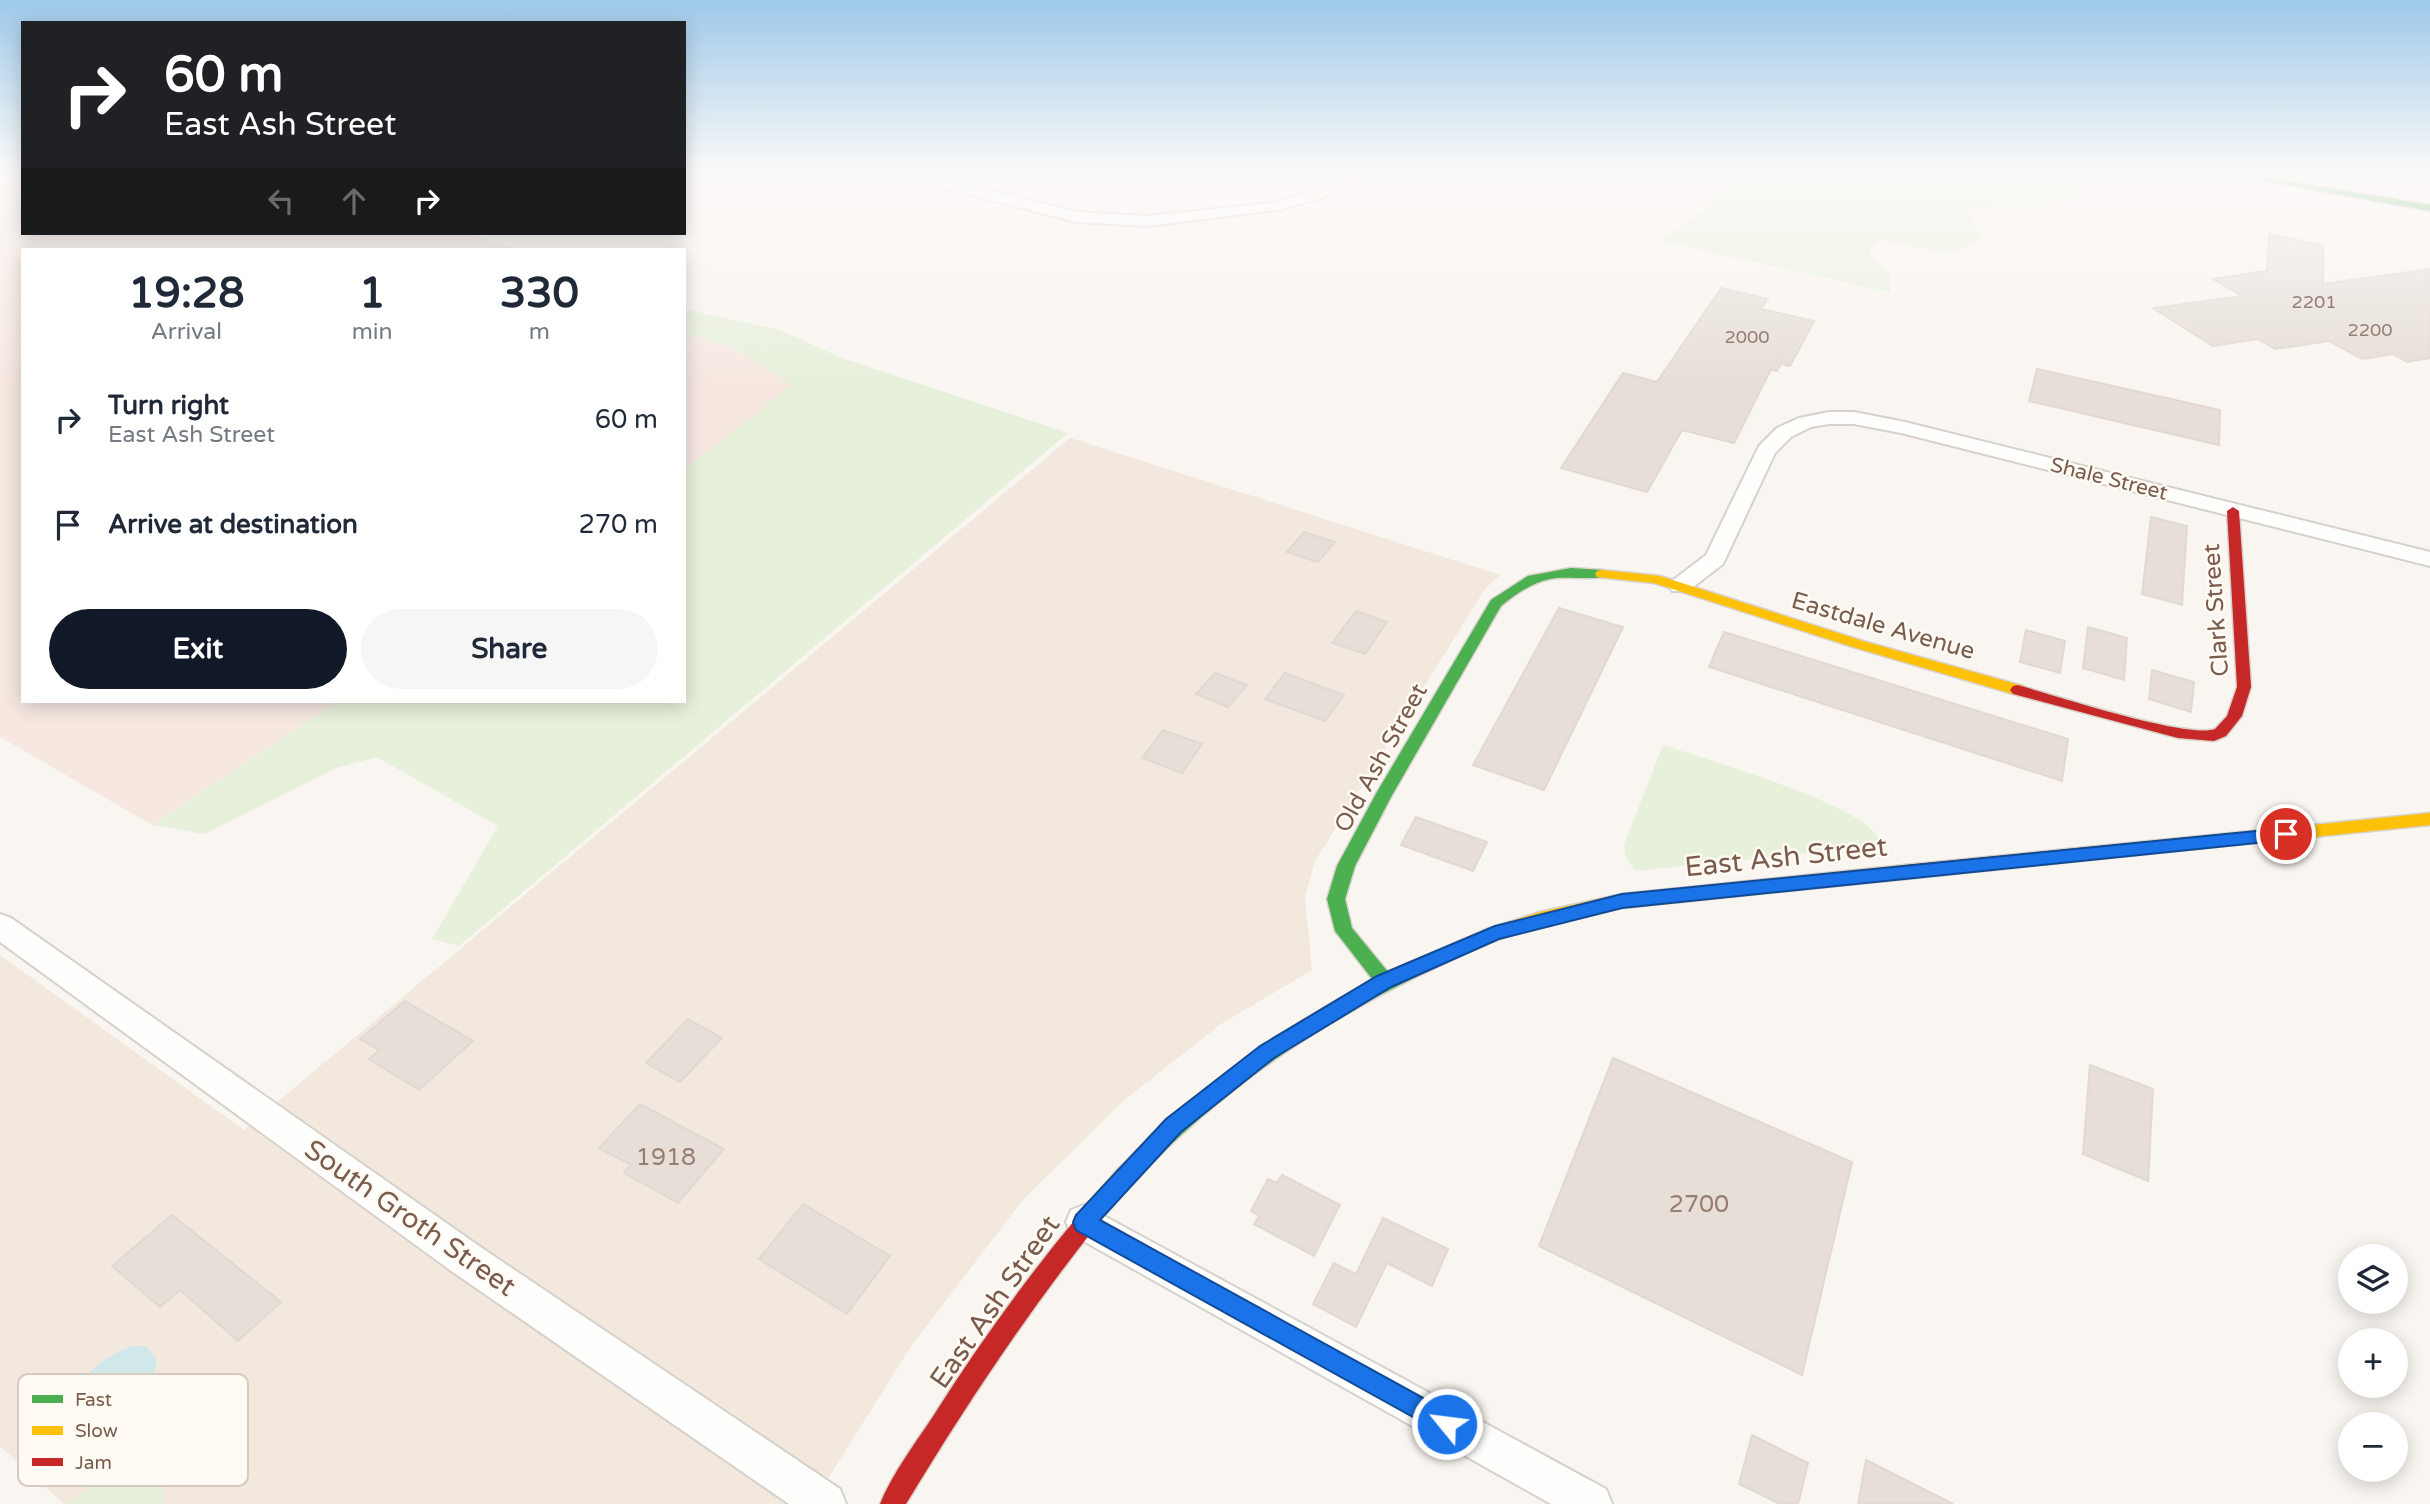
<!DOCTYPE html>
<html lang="en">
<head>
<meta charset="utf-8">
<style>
	:root { --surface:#fff; --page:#f6f6f7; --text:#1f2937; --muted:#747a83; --accent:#111827 }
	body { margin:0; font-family:"Varela Round",sans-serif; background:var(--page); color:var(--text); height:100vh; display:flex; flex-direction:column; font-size:26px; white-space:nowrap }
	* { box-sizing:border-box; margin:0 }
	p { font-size:23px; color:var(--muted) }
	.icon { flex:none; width:38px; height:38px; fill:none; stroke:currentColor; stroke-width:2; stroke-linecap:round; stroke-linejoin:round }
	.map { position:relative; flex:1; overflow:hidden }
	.panel { position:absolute; left:21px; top:248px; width:665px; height:455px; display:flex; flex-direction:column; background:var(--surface); border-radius:0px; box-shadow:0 4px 18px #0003 }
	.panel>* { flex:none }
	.guide { position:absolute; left:21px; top:21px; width:665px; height:214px; border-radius:0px; box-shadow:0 4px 18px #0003; background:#202124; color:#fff; overflow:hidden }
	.buttons { position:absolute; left:2338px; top:1244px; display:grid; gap:14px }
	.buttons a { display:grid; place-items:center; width:70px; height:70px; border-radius:50%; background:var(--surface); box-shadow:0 4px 18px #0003; font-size:35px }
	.pin { position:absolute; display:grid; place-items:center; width:60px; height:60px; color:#fff; margin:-30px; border:4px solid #fff; border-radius:50%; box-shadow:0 2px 7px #0007 }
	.me { position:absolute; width:77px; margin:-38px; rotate:299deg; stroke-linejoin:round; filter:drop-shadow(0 0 5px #0008) }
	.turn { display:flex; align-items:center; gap:24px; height:147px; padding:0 28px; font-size:32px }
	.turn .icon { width:91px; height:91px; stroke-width:2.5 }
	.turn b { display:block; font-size:49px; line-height:60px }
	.lanes { display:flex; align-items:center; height:66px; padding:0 28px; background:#0003; justify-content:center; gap:35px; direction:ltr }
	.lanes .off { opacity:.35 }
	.eta { display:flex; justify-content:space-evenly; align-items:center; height:119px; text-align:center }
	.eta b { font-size:42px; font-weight:800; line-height:49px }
	.action { display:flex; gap:14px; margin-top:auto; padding:14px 28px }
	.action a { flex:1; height:80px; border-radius:42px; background:var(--accent); color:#fff; font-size:28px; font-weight:800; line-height:80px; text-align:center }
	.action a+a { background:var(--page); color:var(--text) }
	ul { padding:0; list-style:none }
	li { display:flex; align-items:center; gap:21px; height:105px; padding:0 28px }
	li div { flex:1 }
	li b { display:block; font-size:26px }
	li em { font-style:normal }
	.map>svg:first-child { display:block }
</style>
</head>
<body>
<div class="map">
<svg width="2430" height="1504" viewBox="0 0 2430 1504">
	<rect width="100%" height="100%" fill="#f9f5f0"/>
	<path fill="#f2e8de" d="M 1070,438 L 1500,575 L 1485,589 L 1315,861 L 1305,897 L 1312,970 L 1221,1024 L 1123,1101 L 1021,1202 L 910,1348 L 812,1504 L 64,1504 L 0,1446 L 0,955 L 244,1130 Z"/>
	<path fill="#f6e8e1" d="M 0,173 L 23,173 L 23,233 L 465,233 L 512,247 L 505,250 L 23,250 L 23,702 L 337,702 L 152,825 L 0,737 Z
		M 684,333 L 732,347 L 793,385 L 684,470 Z"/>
	<path fill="#e7f0db" d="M 1732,173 L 2090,173 L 2082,200 L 1964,208 L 1983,237 L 1955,254 L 1878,240 L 1869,252 L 1889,275 L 1890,292 L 1660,241 L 1712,204 Z
		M 684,309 L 780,330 L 842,358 L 1068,433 L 459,946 L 432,939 L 498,826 L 377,757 L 336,768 L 204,834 L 152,825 L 337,702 L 684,702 L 684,470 L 792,385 L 732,347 L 684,333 Z
		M 1663,745 C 1701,758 1869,806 1878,839 L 1869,847 L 1635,871 L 1625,855 L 1624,845 Z
		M 135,1452 L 166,1465 L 163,1504 L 67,1504 Z"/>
	<path fill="#d0e8ea" d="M 135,1346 L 146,1346 L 157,1359 C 155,1392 119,1421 87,1413 C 61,1384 110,1351 135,1346 Z"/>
	<path fill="#e6ded7" stroke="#e2d8d2" stroke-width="2" d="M 2269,234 L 2323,245 L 2323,284 L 2430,269 L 2430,358 L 2407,362 L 2393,354 L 2362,359 L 2329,341 L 2275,349 L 2258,339 L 2213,346 L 2153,308 L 2242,296 L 2213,279 L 2267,271 Z
		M 1721,288 L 1768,299 L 1761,309 L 1814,321 L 1790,366 L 1781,364 L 1777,371 L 1771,369 L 1734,443 L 1682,430 L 1647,492 L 1561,468 L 1623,373 L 1657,382 Z
		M 2037,369 L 2220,410 L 2219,445 L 2029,401 Z
		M 2151,517 L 2187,526 L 2182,605 L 2142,594 Z
		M 1304,532 L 1335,542 L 1318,562 L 1287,552 Z
		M 1559,608 L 1623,627 L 1544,790 L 1473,765 Z
		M 1356,611 L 1387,622 L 1365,654 L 1332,643 Z
		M 2088,627 L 2127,638 L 2124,680 L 2083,668 Z
		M 2026,630 L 2065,641 L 2060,673 L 2020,662 Z
		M 1724,632 L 2068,739 L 2062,781 L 1709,667 Z
		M 2152,670 L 2194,682 L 2191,712 L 2149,699 Z
		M 1215,673 L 1247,685 L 1228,707 L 1196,694 Z
		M 1285,673 L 1312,683 L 1344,695 L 1325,721 L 1265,699 Z
		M 1163,730 L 1202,744 L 1182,773 L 1142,758 Z
		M 1416,817 L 1487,842 L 1473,871 L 1401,845 Z
		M 405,1001 L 473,1041 L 419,1090 L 369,1059 L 379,1050 L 360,1039 Z
		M 688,1019 L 722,1038 L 680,1082 L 646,1063 Z
		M 1613,1058 L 1852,1162 L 1802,1375 L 1539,1246 Z
		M 2090,1065 L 2153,1089 L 2148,1181 L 2083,1154 Z
		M 640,1104 L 724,1149 L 678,1203 L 624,1173 L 631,1165 L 599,1148 Z
		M 1282,1175 L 1340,1205 L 1314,1256 L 1254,1224 L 1259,1216 L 1251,1211 L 1268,1179 L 1277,1183 Z
		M 803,1204 L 890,1256 L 847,1314 L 759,1259 Z
		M 172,1215 L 281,1302 L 238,1341 L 180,1290 L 160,1307 L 112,1266 Z
		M 1383,1218 L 1448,1249 L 1432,1286 L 1387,1263 L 1356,1327 L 1313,1304 L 1334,1263 L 1356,1274 Z
		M 1752,1435 L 1808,1463 L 1798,1504 L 1780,1504 L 1739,1484 Z
		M 1866,1460 L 1953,1504 L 1858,1504 Z"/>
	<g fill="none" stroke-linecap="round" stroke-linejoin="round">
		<g stroke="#d7d1cb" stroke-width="4">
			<path id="street" d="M 894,173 L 919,173 L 1077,212 L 1147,216 L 1273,203 L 1317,190 L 1341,173 L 1358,173 L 1327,196 L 1279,210 L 1147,226 L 1077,222 L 896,176 Z
				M 1829,412 L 1854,412 L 1905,422 L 2430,552 L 2430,566 L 1901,433 L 1854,424 L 1829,424 L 1811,427 L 1791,437 L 1775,453 L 1723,564 L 1688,591 L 1672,591 L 1669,586 L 1672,581 L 1706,555 L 1759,446 L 1777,428 L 1799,418 Z
				M 0,914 L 11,918 L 476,1244 L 840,1489 L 846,1504 L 789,1504 L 450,1270 L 0,942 Z
				M 1084,1205 L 1606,1489 L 1612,1504 L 1551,1504 L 1071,1234 L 1066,1222 L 1071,1210 Z"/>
		</g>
		<g stroke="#d9d2cb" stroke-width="3">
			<path id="fast" d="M 2220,173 L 2239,173 L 2430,205 L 2430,211 Z
				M 1571,568 L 1602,570 L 1609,574 C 1600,582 1565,575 1550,579 C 1531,583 1516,594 1501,606 L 1391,797 L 1355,866 L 1345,899 L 1352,928 L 1388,972 L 1490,928 L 1496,930 L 1499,935 L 1496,940 C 1350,1003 1242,1068 1131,1184 L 1124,1187 L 1117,1184 L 1114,1177 L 1117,1170 C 1194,1091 1275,1032 1373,980 L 1335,931 L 1327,899 L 1337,866 L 1377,792 L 1491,600 L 1528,576 Z"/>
		</g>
		<g stroke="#d9d2cb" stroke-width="3">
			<path id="slow" d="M 1602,570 L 1660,576 L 1863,641 L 2023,686 L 2026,690 L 2023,694 L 2013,694 L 1853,647 L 1654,583 L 1597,577 L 1595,574 L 1597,571 Z
				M 2430,813 L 2430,825 L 2243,844 L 2237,842 L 2235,838 L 2237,834 L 2243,832 Z
				M 1905,865 L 1911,867 L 1914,872 L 1911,877 L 1905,879 L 1622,908 L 1540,926 L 1490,942 L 1484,940 L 1481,935 L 1484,930 L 1540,912 L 1622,894 Z"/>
		</g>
		<g stroke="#d9d2cb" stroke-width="3">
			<path id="jam" d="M 2233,507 L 2239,511 L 2251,687 L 2242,716 L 2226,736 L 2214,741 L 2178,738 L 2013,694 L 2010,690 L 2013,686 L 2018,685 C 2053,695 2188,739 2215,729 L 2227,716 L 2237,687 L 2227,511 Z
				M 2243,832 L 2249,834 L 2251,838 L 2249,842 L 2243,844 L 1905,879 L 1899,877 L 1896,872 L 1899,867 L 1905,865 Z
				M 1124,1167 L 1131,1170 L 1134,1177 L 1131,1184 C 1046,1284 974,1392 906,1504 L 880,1504 C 892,1474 914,1445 932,1418 C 987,1330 1049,1248 1117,1170 Z"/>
		</g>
		<use href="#street" fill="#fefefd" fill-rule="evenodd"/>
		<use href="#fast" fill="#4caf50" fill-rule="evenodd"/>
		<use href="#slow" fill="#ffc107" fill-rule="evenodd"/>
		<use href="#jam" fill="#c62828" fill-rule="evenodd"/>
	</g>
	<linearGradient id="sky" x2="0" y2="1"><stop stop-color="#9ec9e9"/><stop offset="0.45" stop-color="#fcfaf8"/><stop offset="1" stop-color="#fcfaf8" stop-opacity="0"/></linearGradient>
	<rect width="2430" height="384" fill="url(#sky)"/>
	<path fill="#1a73e8" stroke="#114b97" stroke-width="2" d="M 2286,828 L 2292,829 L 2295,834 L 2292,838 L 2286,840 L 1622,908 L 1499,939 L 1391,987 L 1274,1058 L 1181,1132 L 1100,1220 L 1456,1416 L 1459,1424 L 1456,1433 L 1447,1436 L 1076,1230 L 1073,1222 L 1076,1215 L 1166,1119 L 1260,1046 L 1377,976 L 1495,926 L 1622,894 Z"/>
	<g text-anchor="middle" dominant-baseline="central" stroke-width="5" stroke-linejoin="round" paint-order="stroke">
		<g font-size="18" fill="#977e72">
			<text x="2314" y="302">2201</text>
			<text x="2370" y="330">2200</text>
			<text x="1747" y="337">2000</text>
		</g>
		<g font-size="21" fill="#7a5c4d" stroke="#fffaf3">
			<text transform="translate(2109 479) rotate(14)">Shale Street</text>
		</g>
		<g font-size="24" fill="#7a5c4d" stroke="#fffaf3">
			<text transform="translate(2216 610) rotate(-94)">Clark Street</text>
			<text transform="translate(1883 626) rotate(16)">Eastdale Avenue</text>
			<text transform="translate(1381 758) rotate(-61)">Old Ash Street</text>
		</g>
		<g font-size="24" fill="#977e72">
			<text x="666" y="1157">1918</text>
			<text x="1699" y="1204">2700</text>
		</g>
		<g font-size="28" fill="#7a5c4d" stroke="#fffaf3">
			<text transform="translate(1786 857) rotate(-6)">East Ash Street</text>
			<text transform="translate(410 1218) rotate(35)">South Groth Street</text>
			<text transform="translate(995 1302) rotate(-55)">East Ash Street</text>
		</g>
	</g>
	<rect x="18" y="1374" width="230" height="112" rx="10" fill="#fffaf3" stroke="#d7cbc1" stroke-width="2"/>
	<rect x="32" y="1395" width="31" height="8" fill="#4caf50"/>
	<rect x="32" y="1426" width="31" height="9" fill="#ffc107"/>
	<rect x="32" y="1458" width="31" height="8" fill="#c62828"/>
	<g font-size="19" fill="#7a5c4d">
		<text x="75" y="1406">Fast</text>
		<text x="75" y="1437">Slow</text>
		<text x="75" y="1469">Jam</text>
	</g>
</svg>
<div class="buttons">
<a><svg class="icon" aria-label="layers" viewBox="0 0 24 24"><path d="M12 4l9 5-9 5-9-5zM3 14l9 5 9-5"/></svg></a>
<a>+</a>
<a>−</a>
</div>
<div class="pin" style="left:2286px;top:834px;background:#d93025"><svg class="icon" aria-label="arrive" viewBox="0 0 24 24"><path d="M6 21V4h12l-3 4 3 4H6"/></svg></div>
<svg class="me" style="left:1447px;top:1424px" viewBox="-20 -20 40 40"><circle r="17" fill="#1a73e8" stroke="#fff" stroke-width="3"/><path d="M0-11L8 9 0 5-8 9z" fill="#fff"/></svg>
<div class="guide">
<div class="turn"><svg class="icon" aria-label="right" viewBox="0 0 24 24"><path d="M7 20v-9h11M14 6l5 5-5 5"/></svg><div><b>60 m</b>East Ash Street</div></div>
<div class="lanes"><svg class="icon off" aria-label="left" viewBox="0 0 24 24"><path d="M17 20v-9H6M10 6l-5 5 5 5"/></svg><svg class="icon off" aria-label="ahead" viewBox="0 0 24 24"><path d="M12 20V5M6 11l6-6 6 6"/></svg><svg class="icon" aria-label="right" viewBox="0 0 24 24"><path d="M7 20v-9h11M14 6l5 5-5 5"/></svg></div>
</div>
<section class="panel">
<div class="eta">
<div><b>19:28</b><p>Arrival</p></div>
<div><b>1</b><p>min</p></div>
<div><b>330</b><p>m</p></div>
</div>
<ul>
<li><svg class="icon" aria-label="right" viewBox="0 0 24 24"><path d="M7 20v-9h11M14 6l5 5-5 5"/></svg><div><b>Turn right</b><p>East Ash Street</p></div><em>60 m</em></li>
<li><svg class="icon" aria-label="arrive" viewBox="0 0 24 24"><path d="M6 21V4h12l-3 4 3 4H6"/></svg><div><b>Arrive at destination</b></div><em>270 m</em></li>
</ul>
<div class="action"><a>Exit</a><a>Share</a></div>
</section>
</div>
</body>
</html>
